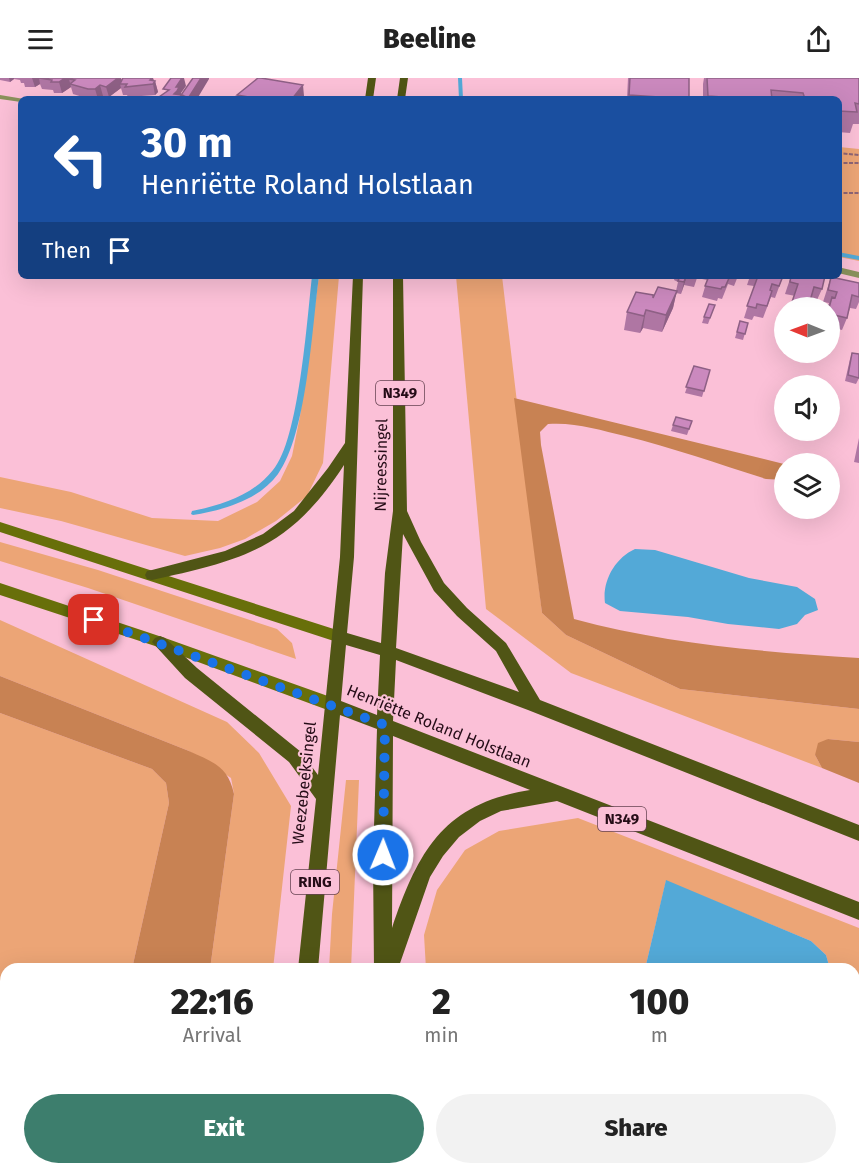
<!DOCTYPE html>
<html lang="en">
<head>
<meta charset="utf-8">
<style>
	:root { --surface:#fff; --page:#f2f2f2; --text:#222; --muted:#767676; --accent:#3d7e6d }
	body { margin:0; font-family:"Fira Sans",sans-serif; background:var(--page); color:var(--text); height:100vh; display:flex; flex-direction:column; font-size:22px; white-space:nowrap }
	* { box-sizing:border-box; margin:0 }
	p { font-size:20px; color:var(--muted) }
	.icon { flex:none; width:33px; height:33px; fill:none; stroke:currentColor; stroke-width:2; stroke-linecap:round; stroke-linejoin:round }
	.map { position:relative; flex:1; overflow:hidden }
	.sheet { position:absolute; left:0px; top:885px; width:860px; height:212px; display:flex; flex-direction:column; background:var(--surface); border-radius:18px 18px 0 0; box-shadow:0 6px 24px #0002 }
	.sheet>* { flex:none }
	.top-card { position:absolute; left:18px; top:18px; width:824px; height:183px; border-radius:9px; box-shadow:0 6px 24px #0002; background:#1a4fa0; color:#fff; overflow:hidden }
	.needle { width:39px; rotate:271deg }
	.tools { position:absolute; left:774px; top:219px; display:grid; gap:12px }
	.tools a { display:grid; place-items:center; width:66px; height:66px; border-radius:50%; background:var(--surface); box-shadow:0 6px 24px #0002; font-size:30px }
	.pin { position:absolute; display:grid; place-items:center; width:51px; height:51px; color:#fff; margin:-26px; border-radius:12px; box-shadow:0 3px 9px #0006 }
	.me { position:absolute; width:66px; margin:-33px; rotate:1deg; stroke-linejoin:round; filter:drop-shadow(0 0 4px #0008) }
	.turn { display:flex; align-items:center; gap:21px; height:126px; padding:0 24px; font-size:27px }
	.turn .icon { width:78px; height:78px; stroke-width:2.5 }
	.turn b { display:block; font-size:42px; line-height:51px }
	.then { display:flex; align-items:center; height:57px; padding:0 24px; background:#0003; gap:12px; font-size:22px }
	.eta { display:flex; justify-content:space-evenly; align-items:center; height:102px; text-align:center }
	.eta b { font-size:36px; font-weight:800; line-height:42px }
	.action { display:flex; gap:12px; margin-top:auto; padding:12px 24px }
	.action a { flex:1; height:69px; border-radius:36px; background:var(--accent); color:#fff; font-size:24px; font-weight:800; line-height:69px; text-align:center }
	.action a+a { background:var(--page); color:var(--text) }
	header { display:flex; justify-content:space-between; align-items:center; height:78px; padding:0 24px; background:var(--surface); font-size:27px; font-weight:800 }
	.map>svg:first-child { display:block }
</style>
</head>
<body>
<header><svg class="icon" aria-label="menu" viewBox="0 0 24 24"><path d="M4 6h16M4 12h16M4 18h16"/></svg>Beeline<svg class="icon" aria-label="share" viewBox="0 0 24 24"><path d="M12 15V3M7 8l5-5 5 5M5 13v7h14v-7"/></svg></header>
<div class="map">
<svg width="859" height="1096" viewBox="0 0 859 1096">
	<rect width="100%" height="100%" fill="#fbc0d7"/>
	<path fill="#eca576" d="M 839,69 L 859,71 L 859,183 L 839,179 Z
		M 319,198 L 339,198 L 323,385 L 307,418 L 276,443 L 245,461 L 220,470 L 185,478 L 61,443 L 0,430 L 0,399 L 71,414 L 152,440 L 218,443 L 257,424 L 280,403 L 292,378 L 300,338 Z
		M 456,198 L 502,198 L 542,535 L 566,557 L 680,611 L 859,631 L 859,664 L 828,661 L 815,677 L 822,690 L 571,595 L 486,531 Z
		M 0,464 L 98,492 L 277,551 L 292,565 L 296,581 L 88,510 L 0,483 Z
		M 0,542 L 227,644 L 259,675 L 291,728 L 273,891 L 210,891 L 234,716 L 231,700 L 189,673 L 0,598 Z
		M 0,635 L 152,691 L 166,705 L 169,725 L 132,891 L 6,891 L 6,1090 L 92,1091 L 91,1096 L 0,1096 Z
		M 346,702 L 359,702 L 351,891 L 329,891 L 332,836 Z
		M 578,740 L 859,850 L 859,1096 L 612,1096 L 619,1090 L 854,1090 L 854,891 L 830,891 L 826,877 L 811,863 L 666,803 L 645,891 L 426,891 L 424,857 L 437,812 L 465,772 L 499,753 Z
		M 188,1091 L 188,1090 L 254,1091 L 254,1096 L 188,1096 Z
		M 434,1091 L 597,1091 L 596,1096 L 434,1096 Z"/>
	<path fill="#c88253" d="M 514,320 L 784,386 L 784,402 L 766,401 C 719,386 673,370 625,358 C 600,352 575,344 548,346 L 540,354 L 541,367 L 574,541 C 666,566 764,574 859,580 L 859,631 L 680,611 L 566,557 L 542,535 Z
		M 0,598 L 189,673 C 213,684 228,688 234,716 L 210,891 L 132,891 L 169,725 L 166,705 L 152,691 L 0,635 Z
		M 828,661 L 859,664 L 859,705 L 822,690 L 815,677 L 818,665 Z
		M 92,1090 L 188,1090 L 188,1096 L 91,1096 Z"/>
	<path fill="#53a9d7" d="M 312,198 L 319,198 C 312,249 307,356 278,396 C 259,422 224,432 193,437 L 191,436 L 192,433 C 223,427 253,417 273,392 C 299,362 307,241 312,198 Z
		M 635,471 L 655,472 L 749,500 L 797,509 L 815,521 L 818,532 L 805,537 L 797,546 L 779,551 L 728,546 L 688,539 L 620,533 L 605,525 C 602,503 615,480 635,471 Z
		M 666,802 L 811,863 L 826,877 L 830,891 L 645,891 Z"/>
	<g fill="none" stroke-linecap="round" stroke-linejoin="round">
		<path fill="#53a9d7" fill-rule="evenodd" d="M 458,0 L 462,0 L 463,21 L 459,21 Z
			M 838,174 L 859,178 L 859,182 L 838,178 Z"/>
		<path stroke="#8e6575" stroke-width="2" stroke-dasharray="4 1.5" stroke-linecap="butt" d="M 838,75 L 859,77
			M 838,85 L 859,85
			M 838,115 L 859,115"/>
		<path fill="#8a915b" fill-rule="evenodd" d="M 0,17 L 24,21 L 21,21 L 21,24 L 0,21 Z
			M 838,189 L 859,194 L 859,200 L 838,195 Z"/>
		<path fill="#686f0a" fill-rule="evenodd" d="M 0,444 L 340,553 L 345,555 L 348,559 L 345,563 L 340,565 L 0,454 Z
			M 0,505 L 165,560 L 339,622 L 341,627 L 339,632 L 333,634 L 155,568 L 0,517 Z"/>
		<path fill="#505515" fill-rule="evenodd" d="M 368,0 L 376,0 L 373,21 L 365,21 Z
			M 400,0 L 408,0 L 405,21 L 397,21 Z
			M 353,198 L 363,198 L 354,479 L 347,555 L 381,565 L 385,495 L 393,433 L 393,198 L 403,198 L 407,433 L 421,464 L 444,505 L 467,530 L 506,565 L 540,622 L 859,747 L 859,763 L 528,632 L 396,582 L 393,643 L 859,824 L 859,842 L 557,723 L 501,733 L 480,743 L 459,759 L 443,778 L 430,799 L 398,891 L 374,891 L 373,782 L 377,651 L 340,637 L 318,891 L 298,891 L 316,721 L 289,684 L 185,600 L 152,564 L 155,560 L 160,558 L 165,560 L 197,590 L 301,674 L 318,697 L 340,479 L 344,387 C 290,470 244,482 152,502 L 147,501 L 145,497 L 147,493 L 152,492 L 225,473 L 263,456 L 294,433 L 328,390 L 345,365 ZM 403,456 L 434,513 L 457,538 L 496,573 L 519,614 L 396,570 ZM 346,567 L 380,577 L 377,637 L 341,623 ZM 393,658 L 530,712 C 444,725 418,773 392,850 Z
			M 283,1090 L 305,1090 L 305,1096 L 283,1096 Z
			M 375,1090 L 397,1090 L 397,1096 L 375,1096 Z"/>
	</g>
	<path fill="#af76a3" d="M 0,0 L 121,0 L 122,3 L 153,0 L 154,3 L 155,3 L 158,14 L 155,17 L 128,19 L 127,17 L 123,17 L 121,10 L 109,19 L 103,18 L 99,21 L 89,21 L 73,16 L 71,9 L 62,15 L 54,15 L 53,12 L 42,11 L 40,6 L 35,9 L 25,9 L 24,5 L 21,5 L 20,2 L 14,1 L 10,4 L 0,2 Z
		M 628,0 L 689,0 L 689,21 L 627,21 Z
		M 704,0 L 859,0 L 859,46 L 853,46 L 850,55 L 838,54 L 838,21 L 703,21 L 703,6 Z
		M 237,17 L 304,18 L 302,21 L 238,21 Z
		M 675,198 L 738,198 L 734,208 L 728,206 L 722,221 L 718,220 L 717,223 L 702,219 L 707,202 L 697,200 L 694,209 L 684,207 L 681,216 L 676,215 L 673,230 L 662,254 L 643,250 L 640,255 L 624,252 L 627,234 L 653,220 L 676,213 L 678,204 L 674,202 Z
		M 750,198 L 783,198 L 775,220 L 771,219 L 763,240 L 754,238 L 752,242 L 744,240 L 754,208 L 747,207 Z
		M 791,198 L 822,211 L 817,222 L 785,216 Z
		M 831,199 L 859,205 L 859,224 L 856,231 L 850,230 L 847,240 L 842,252 L 830,249 L 830,230 L 827,230 L 829,225 L 823,224 Z
		M 715,227 L 708,246 L 702,245 L 704,239 Z
		M 740,243 L 748,245 L 743,262 L 735,260 Z
		M 852,275 L 859,276 L 859,300 L 856,306 L 845,303 L 850,281 Z
		M 694,288 L 710,292 L 702,319 L 685,315 Z
		M 692,343 L 687,357 L 671,353 L 673,347 Z
		M 859,360 L 859,385 L 854,384 Z"/>
	<path fill="#8e6085" d="M 9,0 L 14,0 L 14,1 L 10,4 Z
		M 32,0 L 39,0 L 40,6 L 35,9 Z
		M 65,0 L 82,0 L 75,2 L 69,1 L 71,9 L 62,15 L 59,4 Z
		M 118,0 L 121,0 L 123,6 L 120,6 L 121,10 L 109,19 L 106,9 Z
		M 152,0 L 153,0 L 154,4 L 155,3 L 158,14 L 155,17 L 153,6 L 150,2 Z
		M 182,0 L 184,0 L 186,8 L 181,15 L 183,21 L 175,21 L 174,16 L 176,9 Z
		M 201,0 L 209,0 L 209,1 L 197,21 L 190,21 L 189,19 Z
		M 100,7 L 103,18 L 98,21 L 95,11 Z
		M 303,7 L 304,18 L 302,21 L 292,21 Z
		M 687,198 L 681,216 L 684,204 Z
		M 677,213 L 673,230 L 662,254 L 666,237 Z
		M 646,232 L 643,250 L 640,255 L 644,238 Z"/>
	<path fill="#cb89be" stroke="#8e6085" stroke-width="1.5" d="M 39,0 L 65,0 L 59,4 L 51,4 L 52,2 Z
		M 70,0 L 118,0 L 106,9 L 100,7 L 95,11 L 88,11 L 70,6 L 75,2 L 69,1 Z
		M 123,0 L 152,0 L 150,2 L 155,3 L 153,6 L 125,9 L 127,6 L 120,6 Z
		M 171,0 L 182,0 L 176,9 L 179,9 L 177,13 L 174,16 L 182,17 L 177,21 L 161,21 L 163,20 L 159,19 L 169,12 L 163,11 Z
		M 193,0 L 201,0 L 189,19 L 195,20 L 194,21 L 180,21 L 184,18 L 181,17 Z
		M 258,0 L 261,0 L 303,7 L 292,21 L 261,21 L 237,17 Z
		M 630,0 L 689,0 L 689,21 L 629,17 Z
		M 707,0 L 859,0 L 859,26 L 855,25 L 857,34 L 838,33 L 838,21 L 805,21 L 803,15 L 771,12 L 772,21 L 751,21 L 708,18 Z
		M 680,198 L 686,198 L 684,204 L 678,203 Z
		M 709,198 L 730,198 L 725,209 L 722,209 L 721,211 L 705,208 Z
		M 758,198 L 783,198 L 779,208 L 772,206 L 770,212 L 772,213 L 767,228 L 757,226 L 756,230 L 747,228 Z
		M 791,198 L 825,198 L 822,211 L 814,209 L 808,230 L 790,230 L 798,206 L 790,204 Z
		M 831,199 L 859,205 L 859,219 L 852,217 L 847,240 L 830,236 L 829,230 L 832,219 L 835,220 L 837,214 L 828,212 Z
		M 658,209 L 677,213 L 666,237 L 646,232 L 644,238 L 627,234 L 636,214 L 653,217 L 653,220 Z
		M 709,226 L 715,227 L 710,240 L 704,239 Z
		M 740,243 L 748,245 L 745,256 L 737,254 Z
		M 852,275 L 859,276 L 859,300 L 848,297 Z
		M 694,288 L 710,292 L 704,313 L 686,309 Z
		M 676,339 L 692,343 L 689,351 L 673,347 Z"/>
	<g fill="none" stroke-linecap="round" stroke-linejoin="round">
		<path stroke="#1a73e8" stroke-width="10" stroke-dasharray="0 18" d="M 94,542 L 385,647 L 383,777"/>
	</g>
	<g text-anchor="middle" dominant-baseline="central" stroke-width="4.5" stroke-linejoin="round" paint-order="stroke">
		<g fill="#fbc0d7" stroke="#654251" stroke-width="1.5">
			<rect x="376" y="303" width="48" height="24" rx="4.5"/>
			<rect x="598" y="729" width="48" height="24" rx="4.5"/>
			<rect x="291" y="792" width="48" height="24" rx="4.5"/>
		</g>
		<g font-size="15" font-weight="bold" fill="#250c17">
			<text x="400" y="315">N349</text>
			<text x="622" y="741">N349</text>
			<text x="315" y="804">RING</text>
		</g>
		<g font-size="16" fill="#250c17" stroke="#fbc0d7">
			<text transform="translate(381 387) rotate(-89)">Nijreessingel</text>
			<text transform="translate(439 648) rotate(22)">Henriëtte Roland Holstlaan</text>
			<text transform="translate(304 705) rotate(-84)">Weezebeeksingel</text>
		</g>
	</g>
</svg>
<div class="tools">
<a><svg class="needle" viewBox="-14 -14 28 28"><path d="M0-13l5 13h-10z" fill="#e53935"/><path d="M0 13l5-13h-10z" fill="#767676"/></svg></a>
<a><svg class="icon" aria-label="sound" viewBox="0 0 24 24"><path d="M4 9h4l5-4v14l-5-4H4zM17 9q2 3 0 6"/></svg></a>
<a><svg class="icon" aria-label="layers" viewBox="0 0 24 24"><path d="M12 4l9 5-9 5-9-5zM3 14l9 5 9-5"/></svg></a>
</div>
<div class="pin" style="left:94px;top:542px;background:#d93025"><svg class="icon" aria-label="arrive" viewBox="0 0 24 24"><path d="M6 21V4h12l-3 4 3 4H6"/></svg></div>
<svg class="me" style="left:383px;top:777px" viewBox="-20 -20 40 40"><circle r="17" fill="#1a73e8" stroke="#fff" stroke-width="3"/><path d="M0-11L8 9 0 5-8 9z" fill="#fff"/></svg>
<div class="top-card">
<div class="turn"><svg class="icon" aria-label="left" viewBox="0 0 24 24"><path d="M17 20v-9H6M10 6l-5 5 5 5"/></svg><div><b>30 m</b>Henriëtte Roland Holstlaan</div></div>
<div class="then">Then<svg class="icon" aria-label="arrive" viewBox="0 0 24 24"><path d="M6 21V4h12l-3 4 3 4H6"/></svg></div>
</div>
<section class="sheet">
<div class="eta">
<div><b>22:16</b><p>Arrival</p></div>
<div><b>2</b><p>min</p></div>
<div><b>100</b><p>m</p></div>
</div>
<div class="action"><a>Exit</a><a>Share</a></div>
</section>
</div>
</body>
</html>
